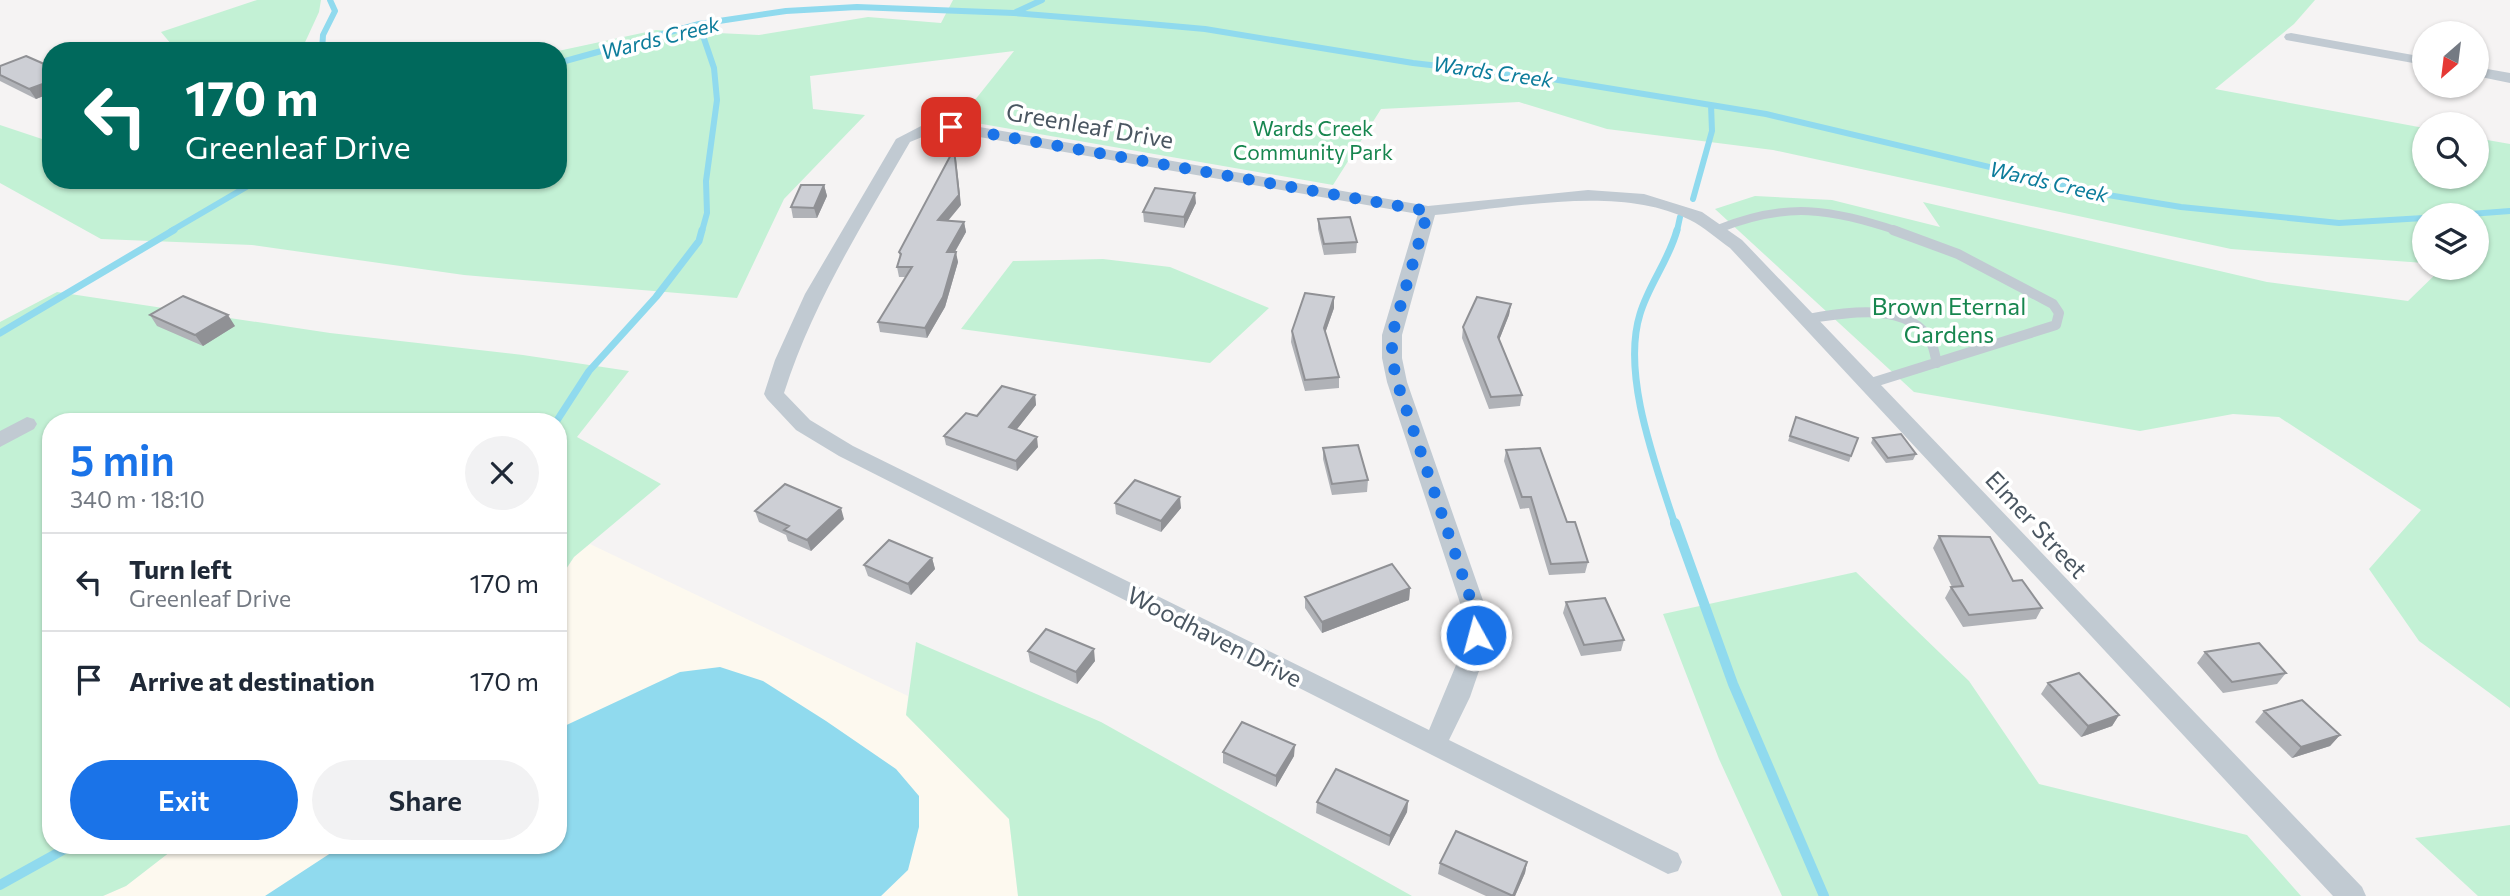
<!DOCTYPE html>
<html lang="en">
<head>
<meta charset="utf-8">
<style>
	:root { --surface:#fff; --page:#f2f2f3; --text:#1f2937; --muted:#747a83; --line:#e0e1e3; --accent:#1a73e8 }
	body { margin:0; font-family:Commissioner,sans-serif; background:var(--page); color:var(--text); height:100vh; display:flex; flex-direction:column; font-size:26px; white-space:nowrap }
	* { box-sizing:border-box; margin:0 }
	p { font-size:23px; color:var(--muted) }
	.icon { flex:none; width:38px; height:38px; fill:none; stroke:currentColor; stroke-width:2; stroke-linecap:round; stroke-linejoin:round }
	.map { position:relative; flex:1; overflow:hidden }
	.panel { position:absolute; left:42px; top:413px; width:525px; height:441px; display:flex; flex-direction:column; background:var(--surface); border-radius:28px; box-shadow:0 2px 5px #0004 }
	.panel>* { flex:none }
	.top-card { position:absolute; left:42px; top:42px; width:525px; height:147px; border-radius:28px; box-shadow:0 2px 5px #0004; background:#00695c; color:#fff; overflow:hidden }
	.needle { width:46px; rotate:208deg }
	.fabs { position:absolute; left:2412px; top:21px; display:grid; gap:14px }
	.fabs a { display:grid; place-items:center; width:77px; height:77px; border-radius:50%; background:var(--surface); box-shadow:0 2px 5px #0004; font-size:35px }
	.pin { position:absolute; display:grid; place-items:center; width:60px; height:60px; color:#fff; margin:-30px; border-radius:14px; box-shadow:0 4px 10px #0006 }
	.me { position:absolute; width:77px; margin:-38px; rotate:353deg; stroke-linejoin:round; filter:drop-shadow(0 0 5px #0008) }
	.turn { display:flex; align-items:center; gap:24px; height:147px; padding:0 28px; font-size:32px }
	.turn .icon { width:91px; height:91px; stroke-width:2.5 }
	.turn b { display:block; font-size:49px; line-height:60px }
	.round { display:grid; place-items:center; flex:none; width:74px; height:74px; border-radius:37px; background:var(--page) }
	.overview { display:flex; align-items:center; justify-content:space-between; height:119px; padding:0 28px }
	h1 { font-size:42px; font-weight:600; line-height:52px; color:var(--accent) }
	.button { display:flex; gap:14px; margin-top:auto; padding:14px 28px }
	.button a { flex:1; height:80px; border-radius:42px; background:var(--accent); color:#fff; font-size:28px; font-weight:600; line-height:80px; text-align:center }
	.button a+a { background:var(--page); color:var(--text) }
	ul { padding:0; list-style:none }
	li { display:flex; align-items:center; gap:21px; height:98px; padding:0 28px; border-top:2px solid var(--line) }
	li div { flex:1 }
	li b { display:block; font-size:26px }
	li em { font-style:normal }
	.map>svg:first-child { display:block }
</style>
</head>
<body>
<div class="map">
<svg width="2510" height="896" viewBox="0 0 2510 896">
	<rect width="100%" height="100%" fill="#f5f3f3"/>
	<path fill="#fdf9ef" d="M 590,544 L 908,696 L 906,715 L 1009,819 L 1018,896 L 103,896 L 126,886 L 179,845 L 558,845 L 558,582 L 574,557 Z"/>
	<path fill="#c3f1d5" d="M 257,0 L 321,0 L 319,12 L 301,51 L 177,51 L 161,32 Z
		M 953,0 L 2315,0 L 2294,24 L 2215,89 L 2424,128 L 2424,177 L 2476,177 L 2476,138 L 2510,144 L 2510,708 L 2419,641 L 2369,569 L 2421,510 L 2279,417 L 2233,414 L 2140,431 L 1914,392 L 1715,209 L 1755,196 L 1832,200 L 1940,227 L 1923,202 L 2267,282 L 2408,301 L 2442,268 L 2476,268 L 2476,215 L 2424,215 L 2424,263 L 2231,249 L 1773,150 L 1607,129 L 1519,102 L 1381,109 L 1333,185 L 959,120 L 1014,51 L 810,76 L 813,109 L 865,115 L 784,199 L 737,298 L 464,275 L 252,245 L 101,239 L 0,183 L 0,125 L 45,140 L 51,138 L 51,180 L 558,180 L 558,51 L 656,30 L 759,35 L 868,17 L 941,23 Z
		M 1103,259 L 1170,267 L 1269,308 L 1210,363 L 961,329 L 1013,261 Z
		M 57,292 L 330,333 L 523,355 L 629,371 L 577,437 L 661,484 L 574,557 L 558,581 L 558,422 L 51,422 L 51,845 L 179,845 L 126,886 L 103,896 L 0,896 L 0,322 Z
		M 1856,572 L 1969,681 L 2039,784 L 2247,835 L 2301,896 L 1782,896 L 1719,759 L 1663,614 Z
		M 916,642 L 1101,722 L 1412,896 L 1018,896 L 1009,819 L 906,715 Z
		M 2510,825 L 2510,896 L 2478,896 L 2415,838 Z"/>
	<path fill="#90daee" d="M 720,667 L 763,681 L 826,721 L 896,769 L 919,796 L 919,827 L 908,870 L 881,896 L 265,896 L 343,845 L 558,845 L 558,729 L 680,672 Z"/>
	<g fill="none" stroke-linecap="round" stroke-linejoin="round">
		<path stroke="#90daee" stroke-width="6" d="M 1016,12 L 1042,0
			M 699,24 L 714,68 L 717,100 L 706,181 L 707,213 L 702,231
			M 322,51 L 323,35 L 335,11 L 330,0
			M 558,63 L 699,24 L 786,11 L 857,7 L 1014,13 L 1138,23 L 1205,29 L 1413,63 L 1552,79 L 1766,114 L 2108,195 L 2181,207 L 2339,223 L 2424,218
			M 1693,199 L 1712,131 L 1711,105
			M 2457,215 L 2510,211
			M 171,231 L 258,180
			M 1677,231 L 1680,217"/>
		<path stroke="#90daee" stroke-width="7" d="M 0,333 L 174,230
			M 556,422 L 589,371 L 656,297 L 699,241 L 702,230
			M 1675,525 C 1656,465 1621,375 1640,314 C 1649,284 1669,260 1677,230"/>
		<path stroke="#90daee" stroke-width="10" d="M 1675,523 L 1733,684 L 1824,896
			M 0,885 L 72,845"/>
		<path stroke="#c1cad2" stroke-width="8" d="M 1718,229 C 1788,201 1829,209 1898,231"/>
		<path stroke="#c1cad2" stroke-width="10" d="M 1807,319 C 1844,313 1909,300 1931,342 C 1934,348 1935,356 1937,363
			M 1868,384 L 2056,325 L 2059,313 L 2053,304 L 1958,254 L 1893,230"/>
		<path fill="#c1cad2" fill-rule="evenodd" d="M 2291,33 L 2424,57 L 2424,65 L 2286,40 L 2284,37 L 2286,34 Z
			M 2476,67 L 2510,73 L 2510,83 L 2476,76 Z
			M 951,122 L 1428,206 L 1588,190 L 1644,194 L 1702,212 L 1742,240 L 2362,887 L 2366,896 L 2333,896 L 1730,248 C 1717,239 1704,227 1690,220 C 1621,184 1511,208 1435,215 L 1402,335 L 1402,358 L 1407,382 L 1487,612 L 1481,665 L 1470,697 L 1449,740 L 1678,853 L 1682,862 L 1678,871 L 1668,874 L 839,456 L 796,430 L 767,399 L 764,394 L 775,360 L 805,294 L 896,139 L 923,125 ZM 951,132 L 1418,214 L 1382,335 L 1382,358 L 1387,382 L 1463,612 L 1456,665 L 1429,730 L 853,446 L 810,420 L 784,393 C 813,302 863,224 910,142 L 932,133 Z
			M 27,417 L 34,419 L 37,424 L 34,429 L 0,447 L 0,431 Z"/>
	</g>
	<path fill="#b0b2b7" d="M 0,66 L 51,67 L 51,93 L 36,99 L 0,81 Z
		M 824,185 L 827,196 L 817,218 L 793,218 L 791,207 Z
		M 1196,203 L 1184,228 L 1144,222 L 1143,212 Z
		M 961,205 L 948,221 L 964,222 L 966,232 L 955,252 L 958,262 L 945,307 L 927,338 L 880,332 L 878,322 L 906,277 L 899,277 L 897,267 L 900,257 L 899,252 Z
		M 1318,219 L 1357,242 L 1356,253 L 1324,255 L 1318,229 Z
		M 1511,304 L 1509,315 L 1499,340 L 1522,395 L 1520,406 L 1489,409 L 1462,338 L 1463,327 Z
		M 1334,308 L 1325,333 L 1339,377 L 1339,388 L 1305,391 L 1291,342 L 1292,331 Z
		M 150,315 L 235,326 L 203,346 L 157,326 Z
		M 1035,395 L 1036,405 L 1016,430 L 1038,447 L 1017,471 L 946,445 L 944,436 L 977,416 Z
		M 1796,417 L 1851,456 L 1849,462 L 1788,441 Z
		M 1873,438 L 1916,454 L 1913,460 L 1886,463 L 1871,443 Z
		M 1323,448 L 1368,480 L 1367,492 L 1332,495 L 1323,459 Z
		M 1506,450 L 1567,522 L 1588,562 L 1585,573 L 1549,575 L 1529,508 L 1520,509 L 1504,461 Z
		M 1115,503 L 1181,508 L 1161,532 L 1116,514 Z
		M 755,511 L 844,519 L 811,551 L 788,541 L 786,535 L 759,522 Z
		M 1939,536 L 2013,581 L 2042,608 L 2036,619 L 1963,627 L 1945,598 L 1951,587 L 1952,587 L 1933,548 Z
		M 932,558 L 935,569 L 911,595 L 868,576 L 864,565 Z
		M 1410,588 L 1409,600 L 1322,633 L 1305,608 L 1305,597 Z
		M 1566,602 L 1624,640 L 1621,651 L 1581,656 L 1563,613 Z
		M 1028,651 L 1095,661 L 1077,684 L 1030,662 Z
		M 2205,652 L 2286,673 L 2277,684 L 2223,693 L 2197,663 Z
		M 2048,683 L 2119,715 L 2112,726 L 2081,737 L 2041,694 Z
		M 2264,711 L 2340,735 L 2330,746 L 2292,758 L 2255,722 Z
		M 1223,752 L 1294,756 L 1276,787 L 1223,763 Z
		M 1408,801 L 1407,812 L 1389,846 L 1316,813 L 1317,802 Z
		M 1527,862 L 1525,873 L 1515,896 L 1486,896 L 1438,874 L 1440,863 Z"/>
	<path fill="#909195" d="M 51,81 L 51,93 L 36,99 L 29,89 Z
		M 956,159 L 961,205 L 940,230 L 938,220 Z
		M 824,185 L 827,196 L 817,218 L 814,208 Z
		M 1195,193 L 1196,203 L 1184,228 L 1184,217 Z
		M 964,222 L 966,232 L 949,262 L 947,252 Z
		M 956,252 L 958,262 L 945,307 L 927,338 L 925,328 Z
		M 1334,297 L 1334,308 L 1323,339 L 1324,328 Z
		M 1511,304 L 1509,315 L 1496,348 L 1498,337 Z
		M 228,315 L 235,326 L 203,346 L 195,335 Z
		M 1035,395 L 1036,405 L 1011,437 L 1009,427 Z
		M 1037,437 L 1038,447 L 1017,471 L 1016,461 Z
		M 1180,497 L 1181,508 L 1161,532 L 1161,521 Z
		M 841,508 L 844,519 L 811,551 L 807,540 Z
		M 932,558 L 935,569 L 911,595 L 908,584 Z
		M 1410,588 L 1409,600 L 1322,633 L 1322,622 Z
		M 1094,649 L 1095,661 L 1077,684 L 1076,672 Z
		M 2119,715 L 2112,726 L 2081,737 L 2088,726 Z
		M 2340,735 L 2330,746 L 2292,758 L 2301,747 Z
		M 1295,745 L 1294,756 L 1276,787 L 1276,776 Z
		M 1408,801 L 1407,812 L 1389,846 L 1390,836 Z
		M 1527,862 L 1525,873 L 1515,896 L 1513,896 Z"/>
	<path fill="#cdcfd5" stroke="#909195" stroke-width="2" d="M 26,56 L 51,67 L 51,81 L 29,89 L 0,75 L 0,66 Z
		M 954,149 L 959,195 L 938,220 L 964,222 L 947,252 L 956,252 L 943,297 L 925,328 L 878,322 L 912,267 L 897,267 L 901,254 L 899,252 Z
		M 801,185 L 824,185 L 814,208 L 791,207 Z
		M 1155,188 L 1195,193 L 1184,217 L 1143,212 Z
		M 1350,217 L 1357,242 L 1324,244 L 1318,219 Z
		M 1305,293 L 1334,297 L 1324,328 L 1339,377 L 1305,380 L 1292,331 Z
		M 183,296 L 228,315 L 195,335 L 150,315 Z
		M 1477,297 L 1511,304 L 1498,337 L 1522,395 L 1491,397 L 1463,327 Z
		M 1002,386 L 1035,395 L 1009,427 L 1037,437 L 1016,461 L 944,436 L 966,413 L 977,416 Z
		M 1796,417 L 1858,438 L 1851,456 L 1790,436 Z
		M 1901,434 L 1916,454 L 1888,458 L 1873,438 Z
		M 1358,445 L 1368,480 L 1332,484 L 1323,448 Z
		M 1540,448 L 1567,522 L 1575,522 L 1588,562 L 1551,564 L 1531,497 L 1522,497 L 1506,450 Z
		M 1135,480 L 1180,497 L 1161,521 L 1115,503 Z
		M 785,484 L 841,508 L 807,540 L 784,530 L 789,526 L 755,511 Z
		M 1939,536 L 1990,537 L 2013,581 L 2022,580 L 2042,608 L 1969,615 L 1951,587 L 1963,586 Z
		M 889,540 L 932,558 L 908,584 L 864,565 Z
		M 1392,564 L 1410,588 L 1322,622 L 1305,597 Z
		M 1605,598 L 1624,640 L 1584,645 L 1566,602 Z
		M 1046,629 L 1094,649 L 1076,672 L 1028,651 Z
		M 2259,643 L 2286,673 L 2232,682 L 2205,652 Z
		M 2079,673 L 2119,715 L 2088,726 L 2048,683 Z
		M 2302,700 L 2340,735 L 2301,747 L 2264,711 Z
		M 1242,722 L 1295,745 L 1276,776 L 1223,752 Z
		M 1336,769 L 1408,801 L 1390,836 L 1317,802 Z
		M 1456,831 L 1527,862 L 1513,896 L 1440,863 Z"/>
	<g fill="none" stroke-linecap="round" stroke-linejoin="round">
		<path stroke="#1a73e8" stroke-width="12" stroke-dasharray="0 21.6" d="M 951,127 L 1428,211 L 1392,335 L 1392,358 L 1397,382 L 1475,612 L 1476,635"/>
	</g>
	<g text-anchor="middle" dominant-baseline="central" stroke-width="7" stroke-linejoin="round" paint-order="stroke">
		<g font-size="21" font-style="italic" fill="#0c7c9b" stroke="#fff">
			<text transform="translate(660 37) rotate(-14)">Wards Creek</text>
			<text transform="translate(1493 71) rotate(8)">Wards Creek</text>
			<text transform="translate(2049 181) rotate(13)">Wards Creek</text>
		</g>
		<g font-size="21" fill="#17864f" stroke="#fff">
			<text x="1313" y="127">Wards Creek<tspan x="1313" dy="24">Community Park</tspan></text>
		</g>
		<g font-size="24" fill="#4a5661" stroke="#fff">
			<text transform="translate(1090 125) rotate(10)">Greenleaf Drive</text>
			<text transform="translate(2037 524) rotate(47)">Elmer Street</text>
			<text transform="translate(1215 636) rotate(27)">Woodhaven Drive</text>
		</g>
		<g font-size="24" fill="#17864f" stroke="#fff">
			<text x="1949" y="305">Brown Eternal<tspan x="1949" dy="28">Gardens</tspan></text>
		</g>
	</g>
</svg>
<div class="fabs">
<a><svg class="needle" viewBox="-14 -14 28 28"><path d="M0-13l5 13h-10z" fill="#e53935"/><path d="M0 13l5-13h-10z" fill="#747a83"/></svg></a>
<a><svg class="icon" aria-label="search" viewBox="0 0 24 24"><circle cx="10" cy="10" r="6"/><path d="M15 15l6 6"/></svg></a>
<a><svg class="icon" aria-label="layers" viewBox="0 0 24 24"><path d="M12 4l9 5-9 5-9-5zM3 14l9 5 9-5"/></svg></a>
</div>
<div class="pin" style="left:951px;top:127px;background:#d93025"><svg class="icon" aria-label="arrive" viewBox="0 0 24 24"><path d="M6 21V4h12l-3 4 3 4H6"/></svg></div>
<svg class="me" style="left:1476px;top:635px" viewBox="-20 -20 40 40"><circle r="17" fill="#1a73e8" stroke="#fff" stroke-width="3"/><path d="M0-11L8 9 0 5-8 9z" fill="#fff"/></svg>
<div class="top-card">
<div class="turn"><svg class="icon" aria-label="left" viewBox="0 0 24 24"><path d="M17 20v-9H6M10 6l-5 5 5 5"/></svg><div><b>170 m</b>Greenleaf Drive</div></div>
</div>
<section class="panel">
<div class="overview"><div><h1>5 min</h1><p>340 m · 18:10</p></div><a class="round"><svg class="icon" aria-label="close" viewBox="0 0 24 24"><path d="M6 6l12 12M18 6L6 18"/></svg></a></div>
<ul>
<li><svg class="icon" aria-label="left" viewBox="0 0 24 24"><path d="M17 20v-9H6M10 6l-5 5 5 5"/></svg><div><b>Turn left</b><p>Greenleaf Drive</p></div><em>170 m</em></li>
<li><svg class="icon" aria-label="arrive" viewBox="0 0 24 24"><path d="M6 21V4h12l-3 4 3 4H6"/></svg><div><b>Arrive at destination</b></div><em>170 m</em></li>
</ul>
<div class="button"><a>Exit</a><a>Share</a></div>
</section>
</div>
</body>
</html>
